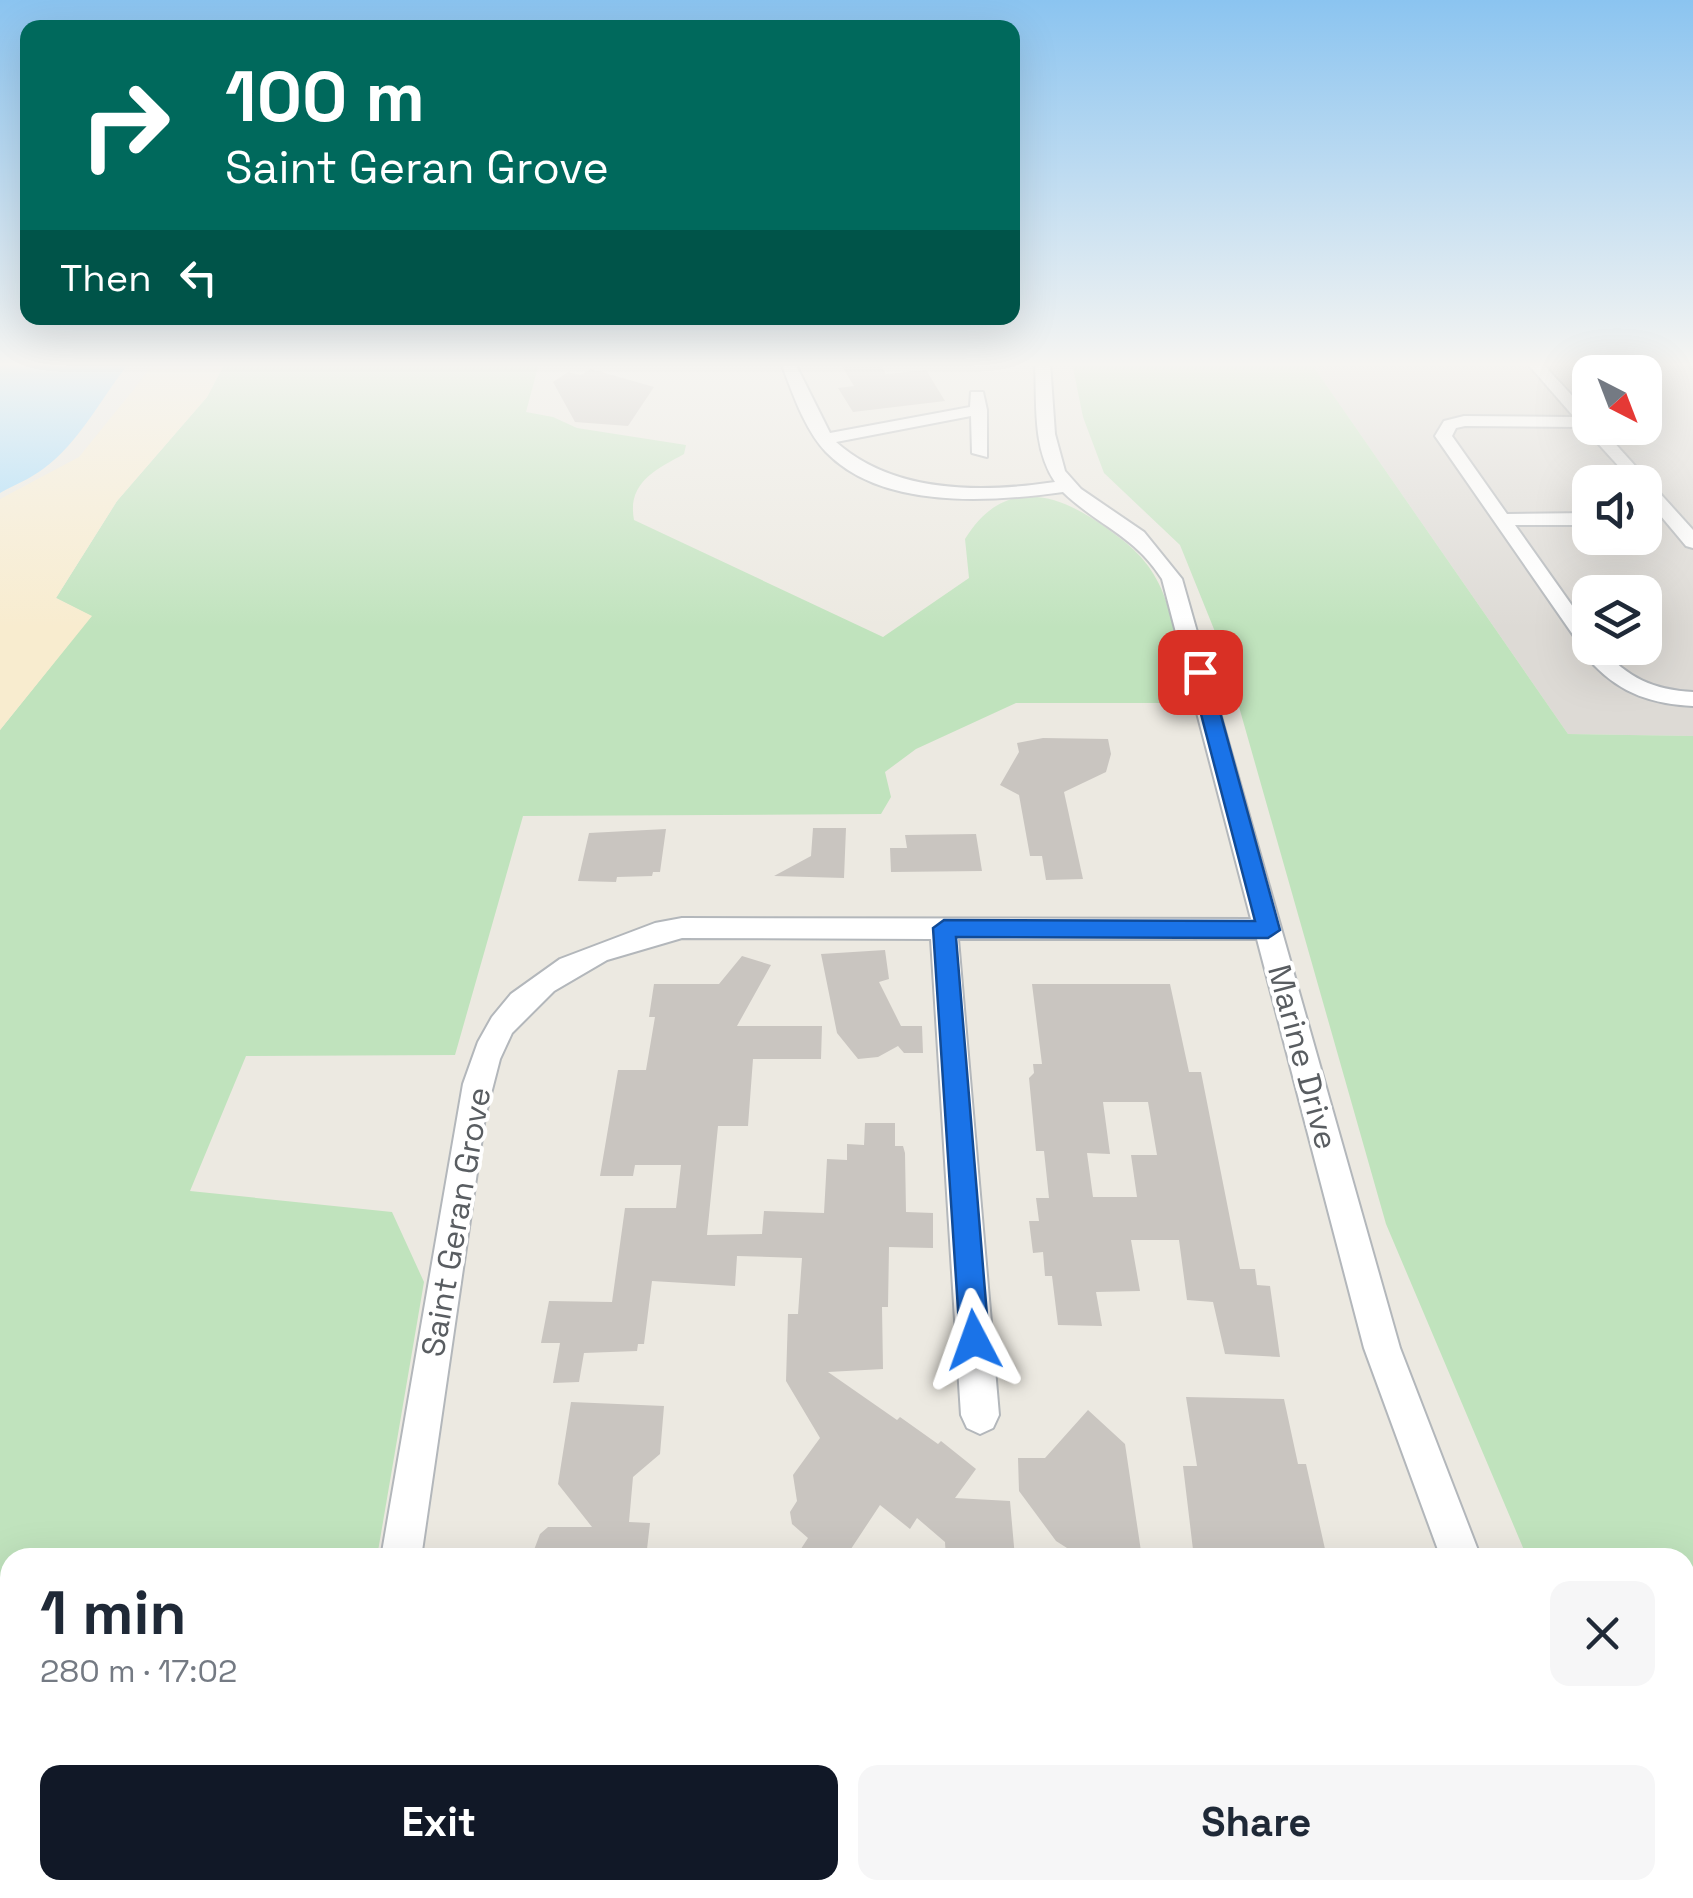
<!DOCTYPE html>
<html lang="en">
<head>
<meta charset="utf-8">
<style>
	:root { --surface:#fff; --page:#f6f6f7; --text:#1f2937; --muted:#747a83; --accent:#111827 }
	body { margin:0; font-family:"Space Grotesk",sans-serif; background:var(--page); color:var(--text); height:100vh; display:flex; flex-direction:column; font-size:38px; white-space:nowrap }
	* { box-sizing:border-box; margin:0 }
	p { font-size:32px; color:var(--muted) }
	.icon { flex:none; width:55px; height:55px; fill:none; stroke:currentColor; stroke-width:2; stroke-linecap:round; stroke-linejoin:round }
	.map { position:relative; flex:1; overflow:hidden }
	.sheet { position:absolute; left:0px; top:1548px; width:1695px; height:352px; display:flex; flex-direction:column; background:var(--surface); border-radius:30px 30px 0 0; box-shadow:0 10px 40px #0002 }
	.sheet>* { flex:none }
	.banner { position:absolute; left:20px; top:20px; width:1000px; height:305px; border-radius:20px; box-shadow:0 10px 40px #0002; background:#00695c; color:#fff; overflow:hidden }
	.needle { width:65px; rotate:138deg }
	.buttons { position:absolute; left:1572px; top:355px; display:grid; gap:20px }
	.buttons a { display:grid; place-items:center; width:90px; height:90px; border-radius:20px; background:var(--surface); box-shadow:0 10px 40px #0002; font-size:50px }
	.pin { position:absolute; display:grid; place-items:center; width:85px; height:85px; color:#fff; margin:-42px; border-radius:20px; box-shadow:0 5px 15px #0006 }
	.me { position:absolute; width:110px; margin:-55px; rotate:356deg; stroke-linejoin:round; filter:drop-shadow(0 0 8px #0008) }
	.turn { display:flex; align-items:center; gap:35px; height:210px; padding:0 40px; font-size:45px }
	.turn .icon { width:130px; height:130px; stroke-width:2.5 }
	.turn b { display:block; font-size:70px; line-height:85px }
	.then { display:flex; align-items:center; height:95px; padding:0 40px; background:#0003; gap:20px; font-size:38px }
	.round { display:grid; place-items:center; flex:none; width:105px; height:105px; border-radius:20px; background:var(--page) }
	.overview { display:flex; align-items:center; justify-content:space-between; height:170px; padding:0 40px }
	h1 { font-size:60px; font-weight:700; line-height:75px }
	.primary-button { display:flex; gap:20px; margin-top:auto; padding:20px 40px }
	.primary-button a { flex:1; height:115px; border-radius:20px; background:var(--accent); color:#fff; font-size:40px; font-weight:700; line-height:115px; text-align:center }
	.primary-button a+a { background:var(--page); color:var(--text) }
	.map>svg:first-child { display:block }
</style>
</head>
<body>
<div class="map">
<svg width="1693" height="1898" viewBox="0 0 1693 1898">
	<rect width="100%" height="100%" fill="#ece9e1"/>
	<path fill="#dddad5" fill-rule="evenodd" d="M 1311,363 L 1693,363 L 1693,736 L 1568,734 ZM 1590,372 L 1645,372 L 1645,428 L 1590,428 ZM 1590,482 L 1645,482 L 1645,538 L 1590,538 ZM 1590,592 L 1645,592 L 1645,648 L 1590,648 Z"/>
	<path fill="#c0e3bd" d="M 225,363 L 539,363 L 526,412 L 553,417 L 577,428 L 686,445 L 684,454 C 655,470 627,483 634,520 L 883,637 L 969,578 L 965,539 C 1004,476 1057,492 1108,529 C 1131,546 1146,558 1159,584 C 1175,616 1180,668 1188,703 L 1016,703 L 916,749 L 885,772 L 891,797 L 881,814 L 523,816 L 455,1055 L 246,1056 L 190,1191 L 392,1212 L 424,1282 L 377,1557 L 10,1558 L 10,1652 L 0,1652 L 0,730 L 91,616 L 56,598 L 117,501 L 207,397 Z
		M 1072,363 L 1311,363 L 1568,734 L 1693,736 L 1693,1898 L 1671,1898 L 1668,1890 L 1685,1890 L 1685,1558 L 1527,1557 L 1386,1224 L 1224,654 L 1180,545 L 1104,473 L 1083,417 Z"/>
	<path fill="#f8eccf" d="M 155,363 L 225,363 L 207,397 L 117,501 L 56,598 L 92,616 L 0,730 L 0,499 L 79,457 Z"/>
	<path fill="#a1dbfc" d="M 0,363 L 129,363 C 101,398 80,442 43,469 C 30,479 14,485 0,493 Z"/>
	<path fill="#c9c5c0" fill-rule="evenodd" d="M 845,363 L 879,363 L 886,374 L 926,370 L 945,401 L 853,412 L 838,388 L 854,386 L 841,365 Z
		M 591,369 L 654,387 L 628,426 L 575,422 L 553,382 L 568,372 L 581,375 Z
		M 1043,738 L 1108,739 L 1111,754 L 1106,772 L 1064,792 L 1083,879 L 1046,880 L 1042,856 L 1030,856 L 1019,795 L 1000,785 L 1019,752 L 1017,743 Z
		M 813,828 L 846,828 L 844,878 L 774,876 L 811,856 Z
		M 666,829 L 660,872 L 653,872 L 652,876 L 617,877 L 616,882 L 578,881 L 589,833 Z
		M 976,834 L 982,871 L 891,872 L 890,848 L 907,848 L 905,835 Z
		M 885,950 L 889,979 L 879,982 L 901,1026 L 922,1026 L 923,1053 L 904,1053 L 898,1046 L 878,1057 L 858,1059 L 837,1033 L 821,954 Z
		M 742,956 L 771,965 L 737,1026 L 822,1026 L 821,1059 L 753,1059 L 748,1126 L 718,1126 L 707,1235 L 762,1234 L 764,1211 L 824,1213 L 827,1159 L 847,1160 L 847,1144 L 864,1145 L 865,1123 L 895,1123 L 895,1146 L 903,1146 L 905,1153 L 906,1212 L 933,1213 L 933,1248 L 889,1247 L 888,1307 L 882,1307 L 883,1369 L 828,1372 L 897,1420 L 900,1417 L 938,1444 L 941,1441 L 976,1469 L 955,1498 L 1010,1501 L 1015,1558 L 946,1558 L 945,1542 L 917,1518 L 910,1529 L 880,1505 L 845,1558 L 795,1558 L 808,1538 L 792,1524 L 790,1512 L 797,1501 L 793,1475 L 820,1438 L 786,1381 L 788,1314 L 798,1314 L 802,1258 L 737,1256 L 735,1286 L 652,1281 L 644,1344 L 638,1344 L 637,1351 L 584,1353 L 579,1382 L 553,1383 L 560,1343 L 541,1343 L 549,1301 L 612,1302 L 625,1208 L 676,1208 L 681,1165 L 635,1165 L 633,1176 L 600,1176 L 618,1070 L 646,1070 L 655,1017 L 649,1017 L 654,984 L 719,984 Z
		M 1032,984 L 1170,984 L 1189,1072 L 1201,1072 L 1240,1269 L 1255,1269 L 1257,1285 L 1270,1286 L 1280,1357 L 1225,1354 L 1213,1302 L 1187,1300 L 1179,1240 L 1131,1240 L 1140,1291 L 1096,1292 L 1102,1326 L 1058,1325 L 1052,1276 L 1045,1276 L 1043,1252 L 1033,1253 L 1029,1221 L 1039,1221 L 1036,1198 L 1049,1198 L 1044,1151 L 1036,1151 L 1029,1078 L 1034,1073 L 1033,1064 L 1042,1064 ZM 1103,1102 L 1148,1102 L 1157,1155 L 1131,1155 L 1137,1197 L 1093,1197 L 1087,1153 L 1110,1154 Z
		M 1186,1397 L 1284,1399 L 1298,1464 L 1306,1464 L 1327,1558 L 1194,1558 L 1183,1466 L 1197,1466 Z
		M 571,1402 L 664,1406 L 660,1454 L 633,1477 L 629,1522 L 650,1523 L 646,1558 L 531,1558 L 540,1534 L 548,1527 L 592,1527 L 558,1484 Z
		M 1088,1410 L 1125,1444 L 1142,1558 L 1068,1558 L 1067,1548 L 1056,1541 L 1019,1491 L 1018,1458 L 1045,1458 Z"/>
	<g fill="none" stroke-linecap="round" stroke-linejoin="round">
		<g stroke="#b3b7bb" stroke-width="4">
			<path id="minor" d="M 781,363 L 795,363 L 830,433 L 970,407 L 971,392 L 983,392 L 987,410 L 987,457 L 972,453 L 971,416 L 836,442 C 894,494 982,493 1055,482 C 1032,448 1037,403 1035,363 L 1050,363 L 1055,434 L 1065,471 L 1081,489 L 1144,532 L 1182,579 L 1400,1348 L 1481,1558 L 1441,1558 L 1364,1348 L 1257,939 L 958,939 L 999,1415 L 993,1428 L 980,1434 L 967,1428 L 961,1415 L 931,939 L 682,938 L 607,960 L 554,991 L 512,1033 L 500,1059 L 485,1117 L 421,1558 L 381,1558 L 463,1084 L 478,1042 L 492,1017 L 511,994 L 560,959 L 655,923 L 682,918 L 1251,919 L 1162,579 C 1135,536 1097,525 1063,492 C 991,502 882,510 826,452 C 804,429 792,391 781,363 Z
				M 1527,363 L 1542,363 L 1590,415 L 1590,428 L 1601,428 L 1693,530 L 1693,548 L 1686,546 L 1645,497 L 1645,482 L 1633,482 L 1583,427 L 1465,426 L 1456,428 L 1452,436 L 1507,514 L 1590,513 L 1590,525 L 1515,525 L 1590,631 L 1590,648 L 1602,648 C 1627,678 1654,690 1693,692 L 1693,706 C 1653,704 1622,694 1594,665 L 1435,436 L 1444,421 L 1464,416 L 1574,417 Z
				M 325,1890 L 371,1890 L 371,1898 L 323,1898 Z
				M 1565,1890 L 1611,1890 L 1615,1898 L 1567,1898 Z"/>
		</g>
		<use href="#minor" fill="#fff" fill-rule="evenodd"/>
	</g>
	<linearGradient id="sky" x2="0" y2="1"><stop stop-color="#8bc4f0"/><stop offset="0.58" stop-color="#f6f5f2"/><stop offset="1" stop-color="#f6f5f2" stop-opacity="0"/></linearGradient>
	<rect width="1693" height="628" fill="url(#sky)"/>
	<path fill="#1a73e8" stroke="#114b97" stroke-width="2.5" d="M 1200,666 L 1209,672 L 1280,930 L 1268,938 L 956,937 L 989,1340 L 985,1350 L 974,1354 L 964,1350 L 960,1340 L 933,928 L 944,920 L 1255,921 L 1190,672 Z"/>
	<g text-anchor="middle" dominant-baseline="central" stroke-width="8" stroke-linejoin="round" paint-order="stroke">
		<g font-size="32" fill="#595d61" stroke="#fff">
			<text transform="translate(1303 1057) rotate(75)">Marine Drive</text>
			<text transform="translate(456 1222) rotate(-80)">Saint Geran Grove</text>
		</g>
	</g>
</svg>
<div class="buttons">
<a><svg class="needle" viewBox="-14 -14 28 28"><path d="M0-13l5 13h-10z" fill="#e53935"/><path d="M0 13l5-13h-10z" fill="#747a83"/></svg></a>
<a><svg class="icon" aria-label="sound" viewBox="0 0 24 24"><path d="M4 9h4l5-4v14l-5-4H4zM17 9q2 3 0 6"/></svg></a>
<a><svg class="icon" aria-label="layers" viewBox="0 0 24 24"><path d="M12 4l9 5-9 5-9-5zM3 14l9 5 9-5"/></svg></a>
</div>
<div class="pin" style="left:1200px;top:672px;background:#d93025"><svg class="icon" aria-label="arrive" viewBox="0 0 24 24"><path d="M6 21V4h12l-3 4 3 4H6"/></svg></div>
<svg class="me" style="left:974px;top:1340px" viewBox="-20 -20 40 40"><path d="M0-17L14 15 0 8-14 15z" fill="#1a73e8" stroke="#fff" stroke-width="4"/></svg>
<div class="banner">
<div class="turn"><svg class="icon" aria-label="right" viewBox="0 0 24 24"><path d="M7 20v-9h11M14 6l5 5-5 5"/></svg><div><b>100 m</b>Saint Geran Grove</div></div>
<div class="then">Then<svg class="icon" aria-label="left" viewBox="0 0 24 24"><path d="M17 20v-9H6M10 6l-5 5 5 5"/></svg></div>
</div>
<section class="sheet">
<div class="overview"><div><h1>1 min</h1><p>280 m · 17:02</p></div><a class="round"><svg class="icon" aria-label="close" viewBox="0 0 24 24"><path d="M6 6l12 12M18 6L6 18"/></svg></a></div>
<div class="primary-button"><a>Exit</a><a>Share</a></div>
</section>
</div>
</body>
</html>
